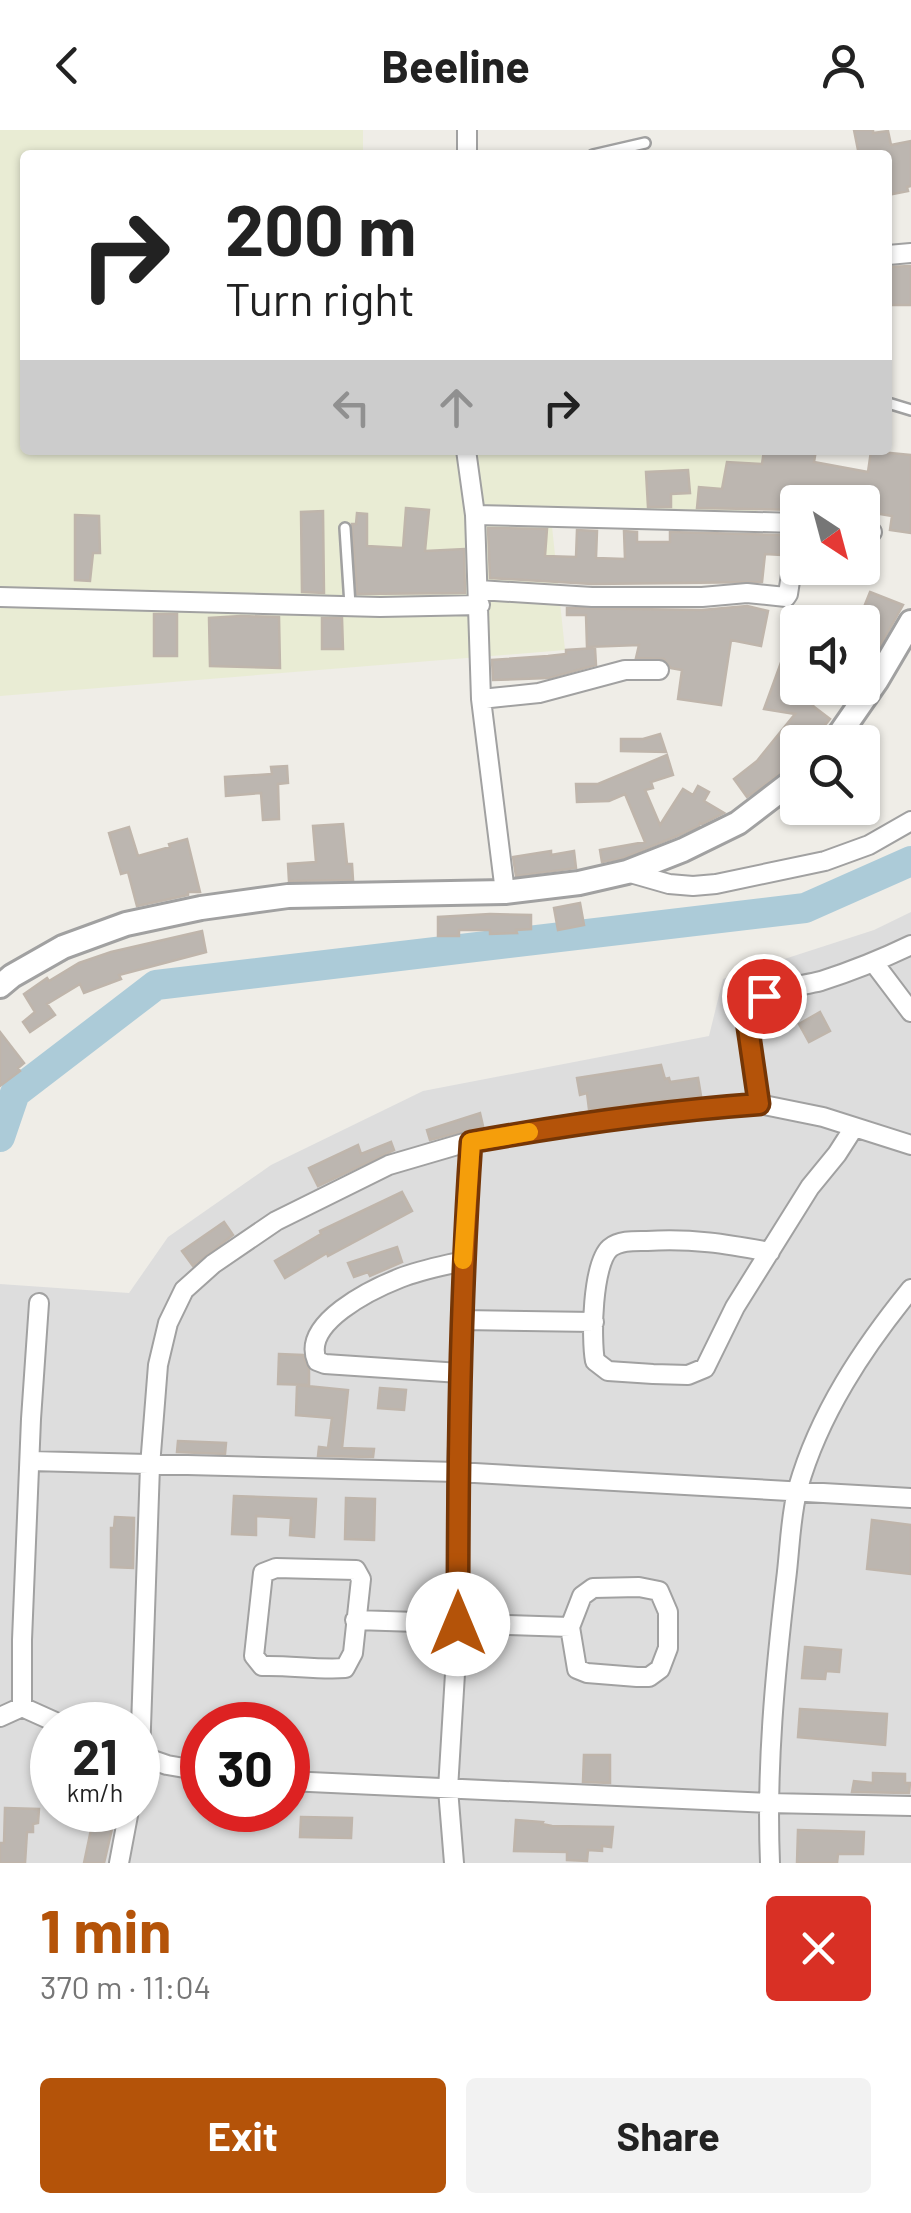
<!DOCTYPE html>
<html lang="en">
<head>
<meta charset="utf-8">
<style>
	:root { --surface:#fff; --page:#f2f2f2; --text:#222; --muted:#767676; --accent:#b45309 }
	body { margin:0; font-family:Barlow,sans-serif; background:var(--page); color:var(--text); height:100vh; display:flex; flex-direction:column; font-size:38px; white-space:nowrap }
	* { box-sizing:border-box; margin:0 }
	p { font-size:32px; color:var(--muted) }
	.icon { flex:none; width:55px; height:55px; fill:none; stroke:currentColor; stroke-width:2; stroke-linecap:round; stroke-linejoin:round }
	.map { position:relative; height:1733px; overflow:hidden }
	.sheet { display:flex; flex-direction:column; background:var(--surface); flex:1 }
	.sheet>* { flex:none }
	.top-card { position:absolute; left:20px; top:20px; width:872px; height:305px; border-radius:10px; box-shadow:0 2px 8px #0004; background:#fff; color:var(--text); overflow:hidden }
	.needle { width:65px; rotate:144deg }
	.buttons { position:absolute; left:780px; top:355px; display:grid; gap:20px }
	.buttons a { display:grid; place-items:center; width:100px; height:100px; border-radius:10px; background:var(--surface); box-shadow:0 2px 8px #0004; font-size:50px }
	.speed { position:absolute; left:30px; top:1572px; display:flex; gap:20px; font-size:50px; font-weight:700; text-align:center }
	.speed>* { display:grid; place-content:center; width:130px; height:130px; border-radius:50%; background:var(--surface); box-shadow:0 2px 8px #0004; line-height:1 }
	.speed small { font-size:25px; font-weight:400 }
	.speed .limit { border:15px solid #d22; background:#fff; color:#111 }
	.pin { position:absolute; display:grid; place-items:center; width:85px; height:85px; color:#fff; margin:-42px; border:5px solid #fff; border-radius:50%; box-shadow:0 2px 10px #0007 }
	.me { position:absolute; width:110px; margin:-55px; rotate:0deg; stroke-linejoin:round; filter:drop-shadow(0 0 8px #0008) }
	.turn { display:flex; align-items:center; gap:35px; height:210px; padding:0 40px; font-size:45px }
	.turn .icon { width:130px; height:130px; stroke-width:2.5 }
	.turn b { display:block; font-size:70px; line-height:85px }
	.lanes { display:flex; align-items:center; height:95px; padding:0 40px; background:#0003; justify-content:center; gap:50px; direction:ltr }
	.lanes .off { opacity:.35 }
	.round { display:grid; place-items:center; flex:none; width:105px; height:105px; border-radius:10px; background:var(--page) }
	.head { display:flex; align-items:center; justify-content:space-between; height:170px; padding:0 40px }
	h1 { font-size:60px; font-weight:700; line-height:75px; color:var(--accent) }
	.cta { display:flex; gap:20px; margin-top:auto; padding:20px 40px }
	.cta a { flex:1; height:115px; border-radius:10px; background:var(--accent); color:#fff; font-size:40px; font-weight:700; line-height:115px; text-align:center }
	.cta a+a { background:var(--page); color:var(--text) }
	header { display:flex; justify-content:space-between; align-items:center; height:130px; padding:0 40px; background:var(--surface); font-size:45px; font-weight:700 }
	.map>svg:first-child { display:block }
</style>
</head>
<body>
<header><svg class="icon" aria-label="back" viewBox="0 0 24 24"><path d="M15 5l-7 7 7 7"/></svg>Beeline<svg class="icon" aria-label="person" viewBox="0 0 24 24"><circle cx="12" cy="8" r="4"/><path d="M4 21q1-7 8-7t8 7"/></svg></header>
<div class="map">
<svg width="911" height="1733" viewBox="0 0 911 1733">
	<rect width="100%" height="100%" fill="#efede7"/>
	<path fill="#ddd" fill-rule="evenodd" d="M 911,782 L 911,1733 L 0,1733 L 0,1154 L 129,1163 L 168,1107 L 271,1035 L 423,961 L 709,906 L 723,849 L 874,800 ZM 52,1595 L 138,1595 L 138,1680 L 52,1680 ZM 202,1595 L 288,1595 L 288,1680 L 202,1680 Z"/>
	<path fill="#e9ecd4" d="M 0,0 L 363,0 L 363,25 L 25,25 L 25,320 L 762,320 L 757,388 L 551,387 L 565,520 L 0,566 Z"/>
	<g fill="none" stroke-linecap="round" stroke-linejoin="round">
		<path stroke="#accbd8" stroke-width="30" d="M 0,1007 L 15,963 L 156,855 L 805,778 L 911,731"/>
	</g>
	<path fill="#bcb6b0" stroke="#bfb5ab" stroke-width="2.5" d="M 854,0 L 873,0 L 873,3 L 888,1 L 891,15 L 911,11 L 911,56 L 907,57 L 908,61 L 888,65 L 888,25 L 859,25 Z
		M 911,136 L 911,175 L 888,175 L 888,137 Z
		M 764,320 L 816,320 L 814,332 L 868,342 L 871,321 L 911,325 L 911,403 L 890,400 L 892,386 L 862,381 L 862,372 L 798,372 L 798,380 L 697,378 L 699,357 L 722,359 L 727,332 L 762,334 Z
		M 688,340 L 690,363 L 671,364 L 671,377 L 648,377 L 646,342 Z
		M 406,378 L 429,380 L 425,421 L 464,419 L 465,463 L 357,464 L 352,394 L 356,394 L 357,383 L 367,384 L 367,416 L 403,418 Z
		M 323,381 L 324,463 L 302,462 L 301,382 Z
		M 75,385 L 99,386 L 100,423 L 93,423 L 90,451 L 75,450 Z
		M 488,398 L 547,399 L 545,426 L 576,427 L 577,400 L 597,401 L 596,428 L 625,429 L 624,401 L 637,402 L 637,412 L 670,412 L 670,402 L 784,405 L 781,425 L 765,424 L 762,452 L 592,454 L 490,448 Z
		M 870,462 L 903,475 L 880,516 L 874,514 L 863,541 L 862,492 L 858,492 Z
		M 747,476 L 768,481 L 761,516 L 731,510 L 721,575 L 678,569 L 682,540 L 671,538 L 664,529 L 636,528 L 639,515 L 587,517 L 586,485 L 567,485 L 567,478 L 702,480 Z
		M 154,484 L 177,484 L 177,526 L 154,526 Z
		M 241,486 L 279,487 L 280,538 L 210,536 L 209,488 Z
		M 322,488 L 342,488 L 343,519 L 322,519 Z
		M 595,518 L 596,535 L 549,548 L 493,550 L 492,530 L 548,526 L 566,524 L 566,520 Z
		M 783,527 L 798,532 L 789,558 L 816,558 L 813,576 L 830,589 L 811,612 L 798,612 L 798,629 L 795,633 L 747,667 L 734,649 L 757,631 L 795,584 L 764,579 Z
		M 660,604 L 666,622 L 621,621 L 621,609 L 643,609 Z
		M 667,625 L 673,645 L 651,652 L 653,658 L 645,660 L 660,695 L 683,659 L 693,665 L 698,656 L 709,662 L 704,671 L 724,683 L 702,694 L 700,693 L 699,696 L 677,706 L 623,728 L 602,732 L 600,720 L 645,712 L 625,664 L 609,671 L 577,672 L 576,654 L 598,654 Z
		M 287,636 L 288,653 L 278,654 L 279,689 L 263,690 L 261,663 L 226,666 L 225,647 L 272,644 L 271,637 Z
		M 343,694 L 347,734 L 352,734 L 353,750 L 289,751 L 288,734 L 316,732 L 313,696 Z
		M 129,697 L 138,726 L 170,717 L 169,714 L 187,709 L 200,762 L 188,762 L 188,765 L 137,776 L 128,742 L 121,744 L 109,703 Z
		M 551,721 L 551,725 L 574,721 L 576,738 L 516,746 L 513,727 Z
		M 580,773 L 584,795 L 558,800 L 554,778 Z
		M 490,784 L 531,785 L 531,799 L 516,800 L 517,803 L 490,804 L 490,800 L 459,800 L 459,806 L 438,806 L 438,787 Z
		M 202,801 L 206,822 L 119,845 L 121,849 L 84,863 L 80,854 L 47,874 L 55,885 L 30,902 L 23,892 L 35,882 L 24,864 L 47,848 L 49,851 L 79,833 L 111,822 Z
		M 820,882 L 830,901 L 809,912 L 799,894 Z
		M 0,902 L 24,933 L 18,938 L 20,941 L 0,956 Z
		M 661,935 L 665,949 L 669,948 L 670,952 L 698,948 L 701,966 L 589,979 L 587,963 L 580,965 L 577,948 Z
		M 480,983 L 483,996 L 430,1010 L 427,1000 Z
		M 391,1012 L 394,1020 L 318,1056 L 309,1038 L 358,1015 L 361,1024 Z
		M 402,1062 L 412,1081 L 328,1126 L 327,1123 L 285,1148 L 275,1131 L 321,1104 L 320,1101 Z
		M 224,1092 L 233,1105 L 193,1136 L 182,1121 Z
		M 397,1117 L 402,1132 L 370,1146 L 368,1142 L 354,1147 L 348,1133 Z
		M 279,1224 L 303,1225 L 309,1240 L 309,1255 L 278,1254 Z
		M 297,1255 L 348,1260 L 342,1318 L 374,1319 L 373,1327 L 318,1326 L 319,1317 L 328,1318 L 332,1288 L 296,1285 Z
		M 380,1258 L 406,1260 L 404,1280 L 378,1278 Z
		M 178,1311 L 226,1313 L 225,1324 L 177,1322 Z
		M 234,1366 L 316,1369 L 314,1407 L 290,1405 L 291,1388 L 256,1386 L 256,1405 L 232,1404 Z
		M 346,1368 L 375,1369 L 374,1410 L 345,1409 Z
		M 115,1387 L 134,1388 L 133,1438 L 111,1437 L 111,1398 L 114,1398 Z
		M 872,1390 L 911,1395 L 911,1444 L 867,1439 Z
		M 805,1517 L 841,1520 L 839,1542 L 826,1541 L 825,1549 L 802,1548 Z
		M 800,1579 L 887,1584 L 885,1615 L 798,1607 Z
		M 584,1625 L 610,1625 L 610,1653 L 583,1652 Z
		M 873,1643 L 905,1644 L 905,1653 L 910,1653 L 909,1663 L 852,1662 L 854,1651 L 873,1653 Z
		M 5,1678 L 39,1679 L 38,1693 L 33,1694 L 33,1702 L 27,1702 L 25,1733 L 0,1733 L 0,1713 L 4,1713 Z
		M 301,1687 L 352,1688 L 351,1708 L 300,1707 Z
		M 516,1690 L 543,1692 L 542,1694 L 552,1696 L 613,1697 L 611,1717 L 602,1716 L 602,1721 L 588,1720 L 587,1731 L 567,1730 L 567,1722 L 514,1721 Z
		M 92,1695 L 112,1699 L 104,1733 L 84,1733 Z
		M 798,1700 L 864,1702 L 863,1724 L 838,1724 L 837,1733 L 797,1733 Z"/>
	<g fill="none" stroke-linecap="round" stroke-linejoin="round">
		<g stroke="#a1a1a1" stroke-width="14">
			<path id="service" d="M 593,25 L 645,13
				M 888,273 L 911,280
				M 345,398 L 350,475"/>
		</g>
		<g stroke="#a1a1a1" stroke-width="22">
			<path id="minor" d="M 467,25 L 467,0
				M 888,125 L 911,123
				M 466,320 L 475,385 L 481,569 L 505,762
				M 475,385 L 798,393
				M 862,399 L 872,402
				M 479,460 L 592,467 L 702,467 L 747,463 L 786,467 L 788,464 L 798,399
				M 0,467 L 380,477 L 480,475
				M 481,569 L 539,563 L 625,540 L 659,540
				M 627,742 L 669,754 L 693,756 L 716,754 L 825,731 L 869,715 L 911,691
				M 874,833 L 911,882
				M 759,974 L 747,891 C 751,880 756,871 766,866 C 783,856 802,856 821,851 C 852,841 882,829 911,815
				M 770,1122 C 727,1114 691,1108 647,1111 C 635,1111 620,1110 610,1118 C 592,1134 591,1209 595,1231 L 608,1241 L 653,1244 L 688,1245 L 705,1238 L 735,1177 L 810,1057 L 837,1024 L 853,999
				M 463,1190 L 594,1192
				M 460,1243 L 325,1234 L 317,1231 C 301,1193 372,1159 400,1148 C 420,1140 442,1136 463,1131
				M 30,1331 L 457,1342 L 911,1368
				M 276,1438 L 356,1440 L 361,1449 L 353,1523 L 345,1538 C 317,1540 290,1535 262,1536 L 254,1526 L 263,1443 Z
				M 639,1457 L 659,1461 L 668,1482 L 668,1518 L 660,1539 L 649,1547 L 637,1547 L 587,1543 L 577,1539 L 570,1497 L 582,1466 L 593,1458 Z
				M 355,1490 L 570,1497
				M 22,1577 L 22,1510 L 31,1289 L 39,1173
				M 0,1587 L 22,1577 L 62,1595
				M 138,1625 L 167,1635 L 202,1641
				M 138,1639 L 140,1626 L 150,1336 L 158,1235 L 168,1193 L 184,1160 L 213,1134 L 276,1091 L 389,1035 L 471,1011 L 579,993 L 693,979 L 759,974 L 823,987 L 911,1015
				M 288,1651 L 768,1673 L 911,1676
				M 119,1733 L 129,1680
				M 454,1733 L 448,1659 L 458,1494 L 457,1342 L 463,1190 L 463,1131 L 471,1011
				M 770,1733 C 766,1638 775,1544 786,1450 C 790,1420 790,1387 798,1358 C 819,1284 863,1218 911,1159"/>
		</g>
		<g stroke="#a1a1a1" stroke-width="28">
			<path id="tertiary" d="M 834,612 L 877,550 L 911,492
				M 0,856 L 12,846 L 63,817 L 126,794 L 201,778 L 288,766 L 505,762 L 579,753 L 627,742 L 683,720 L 738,693 L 798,647"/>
		</g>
		<use href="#service" stroke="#fff" stroke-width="9"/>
		<use href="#minor" stroke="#fff" stroke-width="18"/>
		<use href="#tertiary" stroke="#fff" stroke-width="22"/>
	</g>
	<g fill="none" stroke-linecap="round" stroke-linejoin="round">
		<g stroke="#753606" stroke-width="25">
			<path id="route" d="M 458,1494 C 458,1333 460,1172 471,1012 C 566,995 662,981 759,974 L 747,891 L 752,878 L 764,866"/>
		</g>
		<use href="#route" stroke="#b45309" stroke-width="18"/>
		<path stroke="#f59e0b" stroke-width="18" d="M 463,1130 L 471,1012 L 529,1002"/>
	</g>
</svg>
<div class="buttons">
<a><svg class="needle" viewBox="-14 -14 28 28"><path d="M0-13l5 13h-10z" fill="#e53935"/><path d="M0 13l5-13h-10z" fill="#767676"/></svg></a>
<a><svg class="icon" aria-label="sound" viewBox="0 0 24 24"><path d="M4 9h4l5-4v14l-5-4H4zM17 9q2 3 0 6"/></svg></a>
<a><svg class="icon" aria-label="search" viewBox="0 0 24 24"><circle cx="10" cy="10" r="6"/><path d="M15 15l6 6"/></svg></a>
</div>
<div class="speed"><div>21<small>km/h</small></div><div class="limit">30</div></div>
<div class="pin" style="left:764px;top:866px;background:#d93025"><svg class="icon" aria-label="arrive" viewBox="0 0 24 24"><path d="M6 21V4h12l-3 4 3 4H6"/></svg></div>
<svg class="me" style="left:458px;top:1494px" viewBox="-20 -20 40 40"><circle r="19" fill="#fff"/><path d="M0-13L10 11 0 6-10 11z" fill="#b45309"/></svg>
<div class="top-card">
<div class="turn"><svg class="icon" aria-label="right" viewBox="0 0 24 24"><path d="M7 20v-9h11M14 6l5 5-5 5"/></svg><div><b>200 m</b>Turn right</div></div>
<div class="lanes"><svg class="icon off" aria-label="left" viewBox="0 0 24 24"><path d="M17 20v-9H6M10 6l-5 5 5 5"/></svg><svg class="icon off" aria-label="ahead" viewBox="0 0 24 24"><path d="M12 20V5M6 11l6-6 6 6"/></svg><svg class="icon" aria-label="right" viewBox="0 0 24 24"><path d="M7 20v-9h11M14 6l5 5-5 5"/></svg></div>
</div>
</div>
<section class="sheet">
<div class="head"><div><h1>1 min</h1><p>370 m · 11:04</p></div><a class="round" style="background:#d93025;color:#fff"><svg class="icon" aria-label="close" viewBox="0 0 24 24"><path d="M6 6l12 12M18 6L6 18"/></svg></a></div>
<div class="cta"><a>Exit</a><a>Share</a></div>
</section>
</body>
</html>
